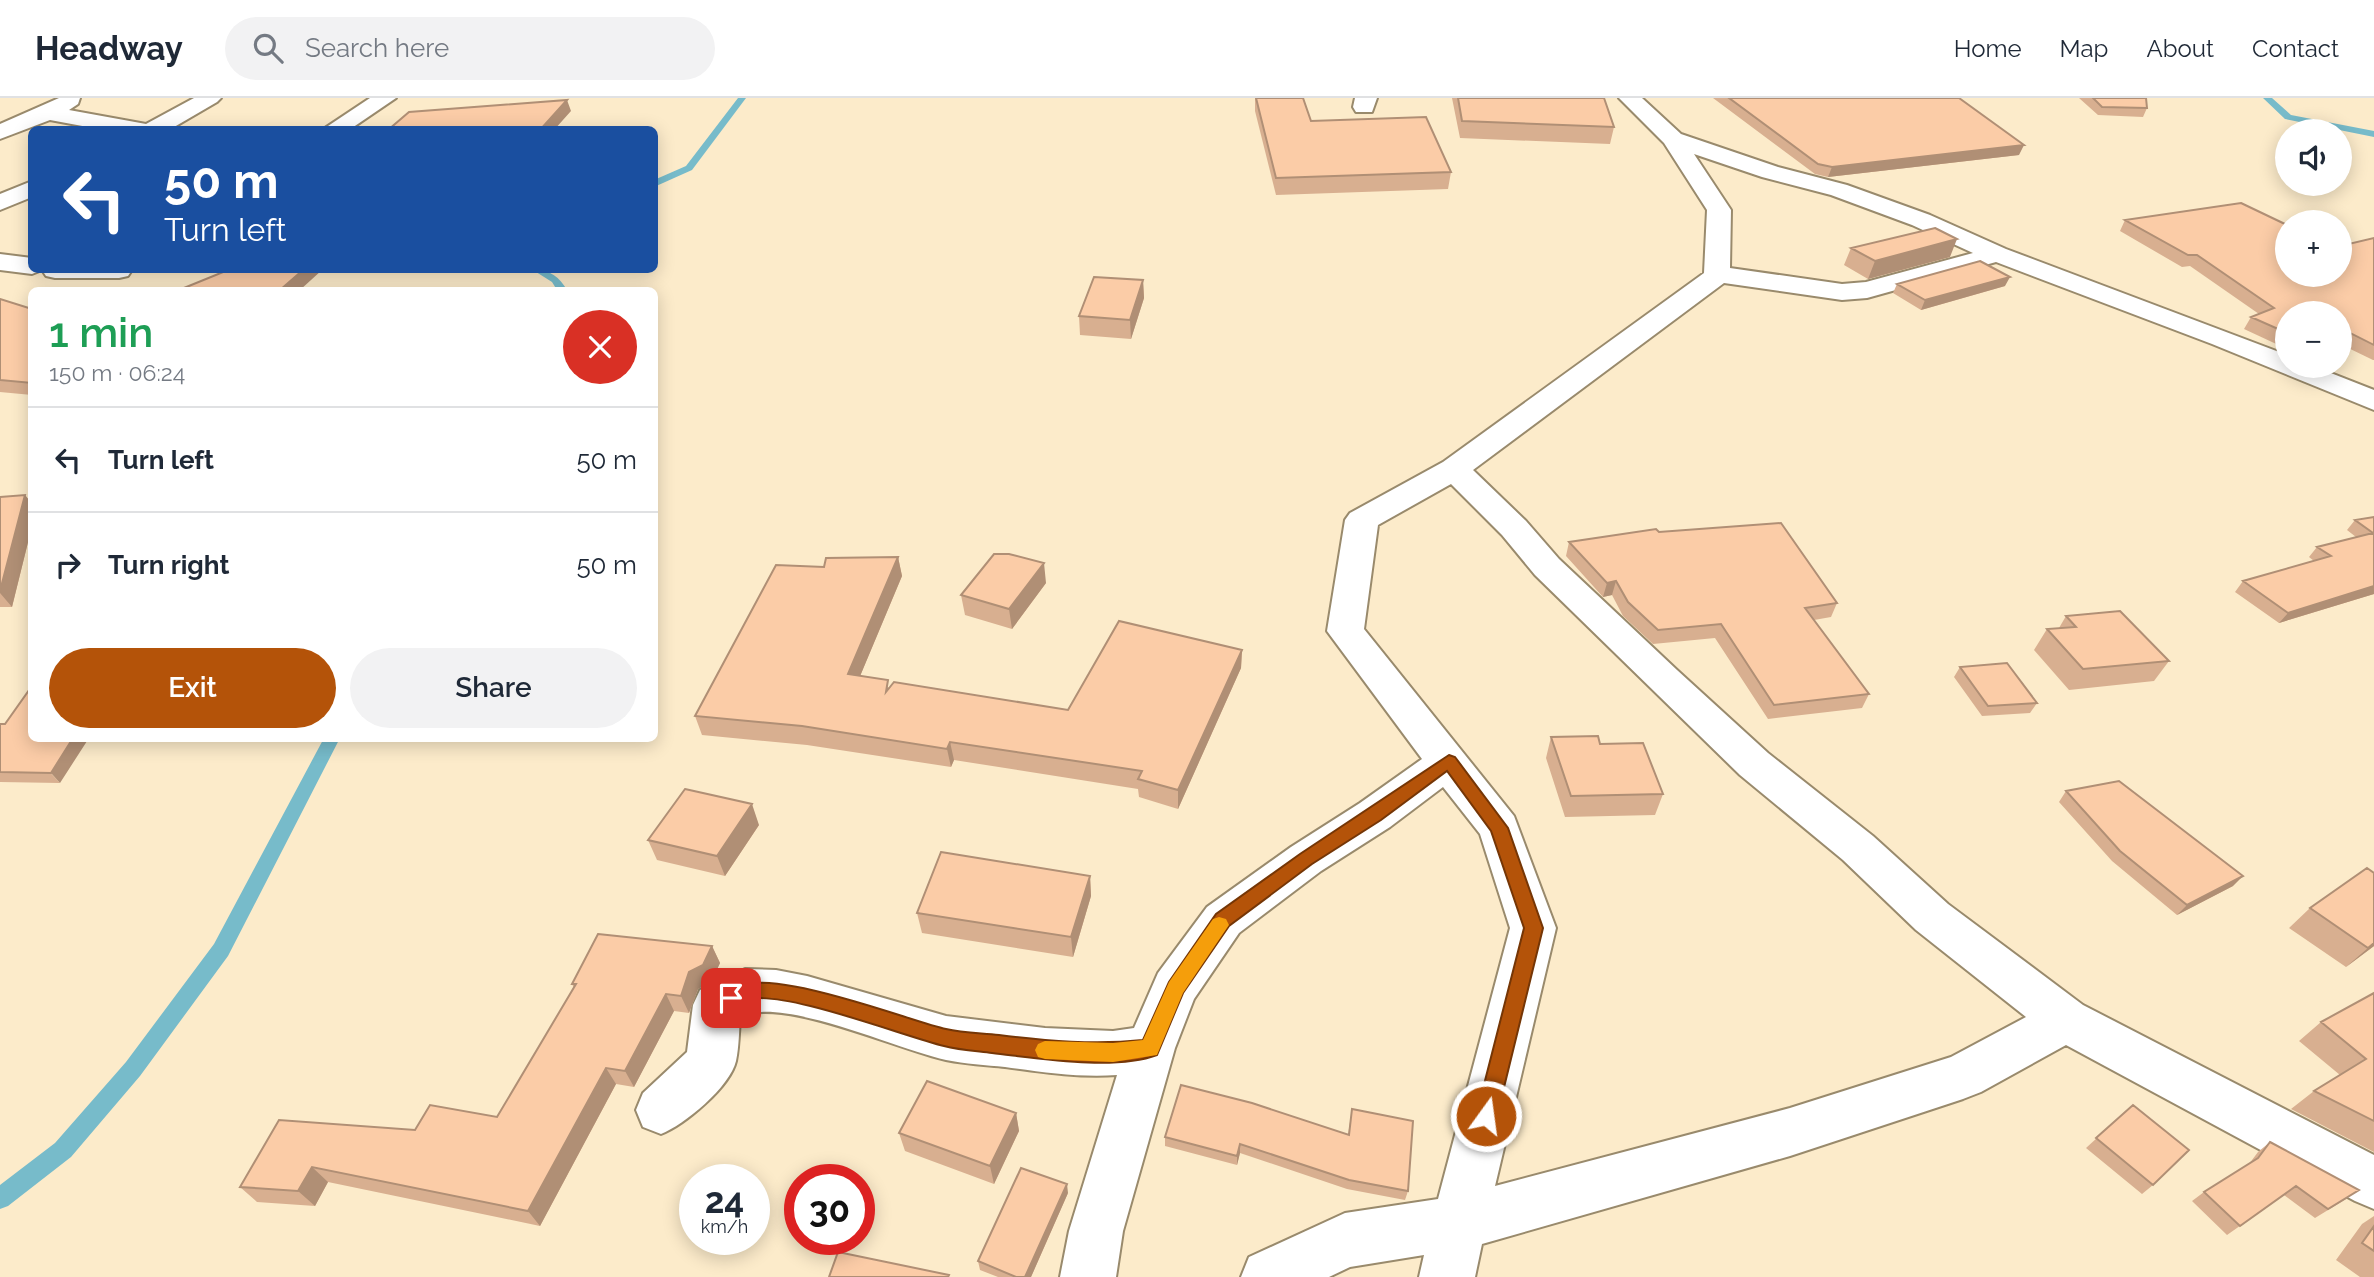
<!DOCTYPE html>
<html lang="en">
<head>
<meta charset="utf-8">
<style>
	:root { --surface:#fff; --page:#f2f2f3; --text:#1f2937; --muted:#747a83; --line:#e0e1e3; --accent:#b45309 }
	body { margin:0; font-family:Raleway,sans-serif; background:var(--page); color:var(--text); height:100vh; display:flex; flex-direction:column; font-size:26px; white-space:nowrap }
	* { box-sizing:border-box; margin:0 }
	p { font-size:23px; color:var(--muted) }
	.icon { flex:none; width:38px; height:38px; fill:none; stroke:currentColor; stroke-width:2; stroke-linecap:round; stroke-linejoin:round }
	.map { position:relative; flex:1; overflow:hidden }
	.side { position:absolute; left:28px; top:189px; width:630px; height:455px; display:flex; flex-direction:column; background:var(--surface); border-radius:10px; box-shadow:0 4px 18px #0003 }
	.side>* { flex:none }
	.hud { position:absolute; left:28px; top:28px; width:630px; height:147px; border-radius:10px; box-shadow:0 4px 18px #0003; background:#1a4fa0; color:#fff; overflow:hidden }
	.controls { position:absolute; left:2275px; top:21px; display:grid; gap:14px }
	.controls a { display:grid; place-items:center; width:77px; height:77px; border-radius:50%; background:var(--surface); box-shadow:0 4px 18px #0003; font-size:35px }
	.speed { position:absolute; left:679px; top:1066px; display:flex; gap:14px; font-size:35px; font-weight:700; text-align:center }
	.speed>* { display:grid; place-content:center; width:91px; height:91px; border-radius:50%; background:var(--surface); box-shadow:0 4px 18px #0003; line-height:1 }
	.speed small { font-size:18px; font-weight:400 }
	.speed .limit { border:10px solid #d22; background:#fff; color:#111 }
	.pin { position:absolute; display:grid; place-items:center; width:60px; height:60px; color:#fff; margin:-30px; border-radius:14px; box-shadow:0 4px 10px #0006 }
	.me { position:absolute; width:77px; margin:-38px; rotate:14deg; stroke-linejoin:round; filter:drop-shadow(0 0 5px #0008) }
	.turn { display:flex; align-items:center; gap:24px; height:147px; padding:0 21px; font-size:32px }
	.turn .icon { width:91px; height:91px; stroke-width:2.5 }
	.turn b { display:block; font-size:49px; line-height:60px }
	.round { display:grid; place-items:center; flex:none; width:74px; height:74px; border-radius:37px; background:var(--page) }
	.headline { display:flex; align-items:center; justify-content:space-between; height:119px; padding:0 21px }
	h1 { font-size:42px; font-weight:600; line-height:52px; color:#1e9e55 }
	.button { display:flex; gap:14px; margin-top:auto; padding:14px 21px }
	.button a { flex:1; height:80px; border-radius:42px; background:var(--accent); color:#fff; font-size:28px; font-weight:600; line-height:80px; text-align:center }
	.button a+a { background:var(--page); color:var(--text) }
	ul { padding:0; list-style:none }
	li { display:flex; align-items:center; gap:21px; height:105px; padding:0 21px; border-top:2px solid var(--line) }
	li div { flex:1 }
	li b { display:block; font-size:26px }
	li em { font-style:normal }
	header { display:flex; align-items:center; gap:42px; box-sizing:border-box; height:98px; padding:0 35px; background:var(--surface); border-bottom:2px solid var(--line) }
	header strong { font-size:33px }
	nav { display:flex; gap:38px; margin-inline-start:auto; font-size:24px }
	.search { width:490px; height:63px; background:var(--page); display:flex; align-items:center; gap:18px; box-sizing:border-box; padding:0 24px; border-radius:38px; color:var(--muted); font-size:26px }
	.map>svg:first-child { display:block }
</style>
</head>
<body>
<header>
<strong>Headway</strong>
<div class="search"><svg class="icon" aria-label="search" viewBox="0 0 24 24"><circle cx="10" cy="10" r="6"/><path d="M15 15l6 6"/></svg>Search here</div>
<nav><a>Home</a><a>Map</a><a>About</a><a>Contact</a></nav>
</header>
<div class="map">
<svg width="2374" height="1179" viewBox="0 0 2374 1179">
	<rect width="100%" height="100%" fill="#fcebca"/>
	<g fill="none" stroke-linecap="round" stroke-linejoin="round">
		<path fill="#77bbca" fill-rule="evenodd" d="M 738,0 L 746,0 L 692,72 L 654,89 L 654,82 L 686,68 Z
			M 2263,0 L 2272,0 L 2291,17 L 2374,33 L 2374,39 L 2285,21 Z
			M 533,172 C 549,171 559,178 567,192 L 557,192 L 552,184 Z
			M 324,640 L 340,640 L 228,858 L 140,978 L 71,1059 L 8,1108 L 0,1111 L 0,1087 L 55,1045 L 126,964 L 214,846 Z"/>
		<g stroke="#998a6c" stroke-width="4">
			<path id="street" d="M 59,0 L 80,0 L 78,6 L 69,12 L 146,26 L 194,0 L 221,0 L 217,4 L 169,32 L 104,32 L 50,22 L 0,41 L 0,26 Z
				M 370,0 L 396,0 L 349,32 L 322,32 Z
				M 1355,0 L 1377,0 L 1372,14 L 1356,14 L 1353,9 Z
				M 1619,0 L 1642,0 L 1681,36 L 1778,69 L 1847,87 L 1930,117 L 2006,151 L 2287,257 L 2287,268 L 2313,268 L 2374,292 L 2374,312 L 2212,246 L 1996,164 L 1867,200 L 1842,202 L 1724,185 L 1473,372 L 1526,423 L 1559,461 L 1677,572 L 1768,655 L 1873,738 L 1948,806 L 2083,907 L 2374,1057 L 2374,1111 L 2355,1103 L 2066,947 L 1981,994 L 1963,1001 L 1790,1058 L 1482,1146 L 1475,1179 L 1419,1179 L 1424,1157 L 1350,1169 L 1329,1179 L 1241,1179 L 1249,1159 L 1345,1115 L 1438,1101 L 1510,830 L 1480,736 L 1443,689 L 1390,729 L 1321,773 L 1239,835 L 1194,901 L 1175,950 L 1123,1133 L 1116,1179 L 1060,1179 L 1069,1133 L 1117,977 C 1081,980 1041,974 1005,969 C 986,967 965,966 946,962 C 899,952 780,897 740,919 C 739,933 739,949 736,963 C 730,989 684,1027 661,1036 L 643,1029 L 636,1012 L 643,995 L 687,954 L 693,907 L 700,892 L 745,871 L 776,872 L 807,878 L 946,918 L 1045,930 L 1113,933 L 1134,930 L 1158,875 L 1207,809 L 1291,749 L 1360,705 L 1422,661 L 1327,533 L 1345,422 L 1350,415 L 1443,364 L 1704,175 L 1707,112 L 1664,45 ZM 1694,56 L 1762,79 L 1831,97 L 1912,127 L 1973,155 L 1866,184 L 1842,186 L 1730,170 L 1731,112 ZM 1451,386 L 1502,437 L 1535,477 L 1740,677 L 1843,762 L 1916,832 L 2026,919 L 1951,959 L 1790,1010 L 1495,1088 L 1556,830 L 1514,718 L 1364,531 L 1378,427 Z
				M 32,83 L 32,99 L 0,112 L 0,96 Z
				M 0,156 L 32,160 L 32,172 L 132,172 L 128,178 L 119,180 L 55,180 L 46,178 L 42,172 L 32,176 L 0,172 Z"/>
		</g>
		<use href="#street" fill="#fff" fill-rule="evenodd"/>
	</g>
	<path fill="#d8af90" d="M 1255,0 L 1303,0 L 1311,23 L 1451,74 L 1448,91 L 1276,97 L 1255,13 Z
		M 1452,0 L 1604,0 L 1614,29 L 1610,46 L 1460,40 Z
		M 1713,0 L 1959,0 L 2019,57 L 1828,79 L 1815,76 Z
		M 2079,0 L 2146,0 L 2147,10 L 2143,19 L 2098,17 Z
		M 2125,122 L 2287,177 L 2374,140 L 2374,262 L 2373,262 L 2340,246 L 2340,215 L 2287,215 L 2287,251 L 2244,231 L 2251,219 L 2259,216 L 2190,168 L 2182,169 L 2120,133 Z
		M 1851,150 L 1950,159 L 1868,181 L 1844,167 Z
		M 1143,182 L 1144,200 L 1131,241 L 1080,237 L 1079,218 Z
		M 1897,186 L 2005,188 L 1921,212 L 1893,195 Z
		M 0,201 L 32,211 L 32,297 L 0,294 Z
		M 25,397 L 32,406 L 32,428 L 12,509 L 0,509 L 0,399 Z
		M 2374,419 L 2374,496 L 2279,525 L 2235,494 L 2243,483 L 2314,463 L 2309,459 L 2317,449 L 2356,439 L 2347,432 L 2355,422 Z
		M 1659,434 L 1837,505 L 1831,519 L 1814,522 L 1869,596 L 1862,610 L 1768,621 L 1715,540 L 1653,546 L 1623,518 L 1612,497 L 1603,499 L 1566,458 L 1569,444 Z
		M 898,459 L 902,478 L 860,578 L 890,590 L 1068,612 L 1242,552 L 1241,570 L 1178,711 L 1139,699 L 1138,691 L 954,662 L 951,669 L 807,647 L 702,637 L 695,618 L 824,469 Z
		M 1046,485 L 1012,531 L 965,517 L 961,497 Z
		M 2066,518 L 2169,563 L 2154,583 L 2069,592 L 2034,552 L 2047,531 L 2059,530 Z
		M 1960,569 L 2037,605 L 2030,615 L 1982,618 L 1954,579 Z
		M 0,626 L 5,626 L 60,685 L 0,684 Z
		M 1551,639 L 1600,646 L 1663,696 L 1655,717 L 1565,719 L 1546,660 Z
		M 2066,693 L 2233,788 L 2177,817 L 2112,763 L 2059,704 Z
		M 759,727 L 725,778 L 657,762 L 648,742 Z
		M 1090,778 L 1091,798 L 1073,859 L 922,835 L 917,815 Z
		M 2310,810 L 2374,848 L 2346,869 L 2289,830 Z
		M 712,848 L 720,865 L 711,884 L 698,891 L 689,915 L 674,913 L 634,989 L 616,986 L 540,1128 L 328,1084 L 315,1108 L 257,1104 L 240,1089 L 415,1032 L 497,1019 L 574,890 L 572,886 Z
		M 2374,895 L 2374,1054 L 2291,1011 L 2314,993 L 2340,977 L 2299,943 L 2321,924 Z
		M 2133,1007 L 2153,1087 L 2142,1096 L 2086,1050 Z
		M 1352,1011 L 1408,1093 L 1405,1102 L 1347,1091 L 1240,1055 L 1237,1067 L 1165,1048 L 1165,1039 L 1348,1037 Z
		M 1016,1015 L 1019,1033 L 994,1086 L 905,1053 L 899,1035 Z
		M 2270,1044 L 2346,1101 L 2315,1120 L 2284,1097 L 2227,1137 L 2192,1103 L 2204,1094 L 2249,1066 L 2258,1054 Z
		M 1068,1095 L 1031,1179 L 998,1179 L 980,1172 L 978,1163 Z
		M 2374,1118 L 2374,1179 L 2360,1179 L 2336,1162 L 2362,1126 Z"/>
	<path fill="#b08f75" d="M 567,2 L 571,13 L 554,32 L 540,32 Z
		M 2024,47 L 2019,57 L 1828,79 L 1832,69 Z
		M 1957,141 L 1950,159 L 1868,181 L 1875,163 Z
		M 303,172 L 322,172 L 300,192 L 280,192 Z
		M 2010,179 L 2005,188 L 1921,212 L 1925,202 Z
		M 1143,182 L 1144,200 L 1131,241 L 1130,222 Z
		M 25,397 L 32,406 L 32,428 L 12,509 L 0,495 L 0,493 Z
		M 898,459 L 902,478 L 853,595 L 848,576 Z
		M 1044,465 L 1046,485 L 1012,531 L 1009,511 Z
		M 1616,483 L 1612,497 L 1603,499 L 1607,485 Z
		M 2374,488 L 2374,496 L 2279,525 L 2288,515 Z
		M 1242,552 L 1241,570 L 1178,711 L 1178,692 Z
		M 73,640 L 89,640 L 60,685 L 51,675 Z
		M 950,644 L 954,662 L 951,669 L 947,651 Z
		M 752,706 L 759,727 L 725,778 L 717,758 Z
		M 1090,778 L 1091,798 L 1073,859 L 1071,839 Z
		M 2243,778 L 2233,788 L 2177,817 L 2187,807 Z
		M 2374,845 L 2374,848 L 2346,869 L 2368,850 Z
		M 712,848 L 720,865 L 711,884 L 698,891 L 689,915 L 681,898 L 689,874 Z
		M 666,896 L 674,913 L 634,989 L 625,973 Z
		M 606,970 L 616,986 L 540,1128 L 528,1113 Z
		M 1016,1015 L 1019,1033 L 994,1086 L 990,1068 Z
		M 1240,1046 L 1240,1055 L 1237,1067 L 1237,1058 Z
		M 312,1069 L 328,1084 L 315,1108 L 298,1093 Z
		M 1067,1086 L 1068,1095 L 1031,1179 L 1025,1179 Z"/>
	<path fill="#fbcca7" stroke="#b08f75" stroke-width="2" d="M 1256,0 L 1303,0 L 1311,23 L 1426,19 L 1451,74 L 1276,80 Z
		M 1458,0 L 1604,0 L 1614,29 L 1462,23 Z
		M 1729,0 L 1959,0 L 2024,47 L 1832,69 L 1818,66 Z
		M 2093,0 L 2146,0 L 2147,10 L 2102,9 Z
		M 567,2 L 540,32 L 388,32 L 409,14 Z
		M 2241,105 L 2287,127 L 2287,177 L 2340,177 L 2340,148 L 2374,140 L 2374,247 L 2340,230 L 2340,215 L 2287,215 L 2287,235 L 2251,219 L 2274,210 L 2197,157 L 2188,157 L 2125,122 Z
		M 1935,130 L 1957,141 L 1875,163 L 1851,150 Z
		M 1980,163 L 2010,179 L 1925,202 L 1897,186 Z
		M 228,172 L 303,172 L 280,192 L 179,192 Z
		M 1094,179 L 1143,182 L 1130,222 L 1079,218 Z
		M 0,201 L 32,211 L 32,285 L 0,282 Z
		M 25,397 L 0,493 L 0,399 Z
		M 2374,419 L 2374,488 L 2288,515 L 2243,483 L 2331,458 L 2317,449 L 2373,435 L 2355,422 Z
		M 1781,425 L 1837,505 L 1805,510 L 1869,596 L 1774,607 L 1721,526 L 1658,532 L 1628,504 L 1616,483 L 1607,485 L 1569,444 L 1656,431 L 1659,434 Z
		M 994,456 L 1009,456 L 1044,465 L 1009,511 L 961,497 Z
		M 898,459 L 848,576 L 888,582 L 886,594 L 894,584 L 1068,612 L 1119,523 L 1242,552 L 1178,692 L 1138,681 L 1142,673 L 950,644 L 947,651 L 802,628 L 695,618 L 776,467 L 824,469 L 826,460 Z
		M 2120,513 L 2169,563 L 2083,571 L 2047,531 L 2076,529 L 2066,518 Z
		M 2007,565 L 2037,605 L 1988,608 L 1960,569 Z
		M 32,588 L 32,640 L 73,640 L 51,675 L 0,674 L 0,626 L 5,626 Z
		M 1598,638 L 1600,646 L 1643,645 L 1663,696 L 1571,698 L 1551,639 Z
		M 2119,683 L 2243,778 L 2187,807 L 2120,753 L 2066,693 Z
		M 685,691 L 752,706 L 717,758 L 648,742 Z
		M 941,754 L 1090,778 L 1071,839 L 917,815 Z
		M 2367,770 L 2374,775 L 2374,845 L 2368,850 L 2310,810 Z
		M 598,836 L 712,848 L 703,867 L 689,874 L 681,898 L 666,896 L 625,973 L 606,970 L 528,1113 L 312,1069 L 298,1093 L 240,1089 L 279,1022 L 415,1032 L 430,1007 L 497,1019 L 576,886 L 572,886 Z
		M 2374,895 L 2374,1023 L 2314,993 L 2366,961 L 2321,924 Z
		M 927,983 L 1016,1015 L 990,1068 L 899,1035 Z
		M 1181,987 L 1252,1005 L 1349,1037 L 1352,1011 L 1413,1023 L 1408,1093 L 1349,1082 L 1240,1046 L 1237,1058 L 1165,1039 Z
		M 2133,1007 L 2189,1052 L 2153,1087 L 2096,1040 Z
		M 2270,1044 L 2359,1092 L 2328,1111 L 2296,1088 L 2240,1128 L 2204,1094 L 2258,1060 Z
		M 1021,1070 L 1067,1086 L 1025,1179 L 1016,1179 L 978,1163 Z
		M 2374,1128 L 2374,1153 L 2362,1145 Z
		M 838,1154 L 949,1177 L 948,1179 L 829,1179 Z"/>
	<path fill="#b45309" stroke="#753606" stroke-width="2" d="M 1449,657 L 1455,659 L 1508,730 L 1543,830 L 1497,1018 L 1494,1025 L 1486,1028 L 1479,1025 L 1476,1018 L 1524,830 L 1491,733 L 1447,673 L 1381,722 L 1312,766 L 1229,828 L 1183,895 L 1157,957 C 1114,973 1037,960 992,955 C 976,953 959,952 944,948 C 903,938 780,890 746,902 C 741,903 736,907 731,908 L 724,906 L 721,900 C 743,855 907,923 946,931 C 963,935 981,935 999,937 C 1047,943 1095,947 1143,942 L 1169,884 L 1216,816 L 1300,756 Z"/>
	<path fill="#f59e0b" d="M 1219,819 L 1226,821 L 1229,827 L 1183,895 L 1157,957 L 1113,964 L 1045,961 L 1038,959 L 1035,952 L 1038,946 L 1045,943 L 1113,945 L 1143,942 L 1169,884 L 1213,821 Z"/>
</svg>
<div class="controls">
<a><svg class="icon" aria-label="sound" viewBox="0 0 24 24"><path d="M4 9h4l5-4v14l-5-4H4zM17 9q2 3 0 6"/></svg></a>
<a>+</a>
<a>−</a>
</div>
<div class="speed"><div>24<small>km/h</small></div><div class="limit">30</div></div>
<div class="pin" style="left:731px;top:900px;background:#d93025"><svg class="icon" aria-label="arrive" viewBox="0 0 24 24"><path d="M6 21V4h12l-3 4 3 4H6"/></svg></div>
<svg class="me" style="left:1486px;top:1018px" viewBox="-20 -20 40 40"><circle r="17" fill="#b45309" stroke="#fff" stroke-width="3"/><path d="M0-11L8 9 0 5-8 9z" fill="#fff"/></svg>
<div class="hud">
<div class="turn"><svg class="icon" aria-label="left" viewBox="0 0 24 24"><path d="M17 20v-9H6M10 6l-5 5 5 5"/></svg><div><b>50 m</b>Turn left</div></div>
</div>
<section class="side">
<div class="headline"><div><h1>1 min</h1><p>150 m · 06:24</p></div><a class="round" style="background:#d93025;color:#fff"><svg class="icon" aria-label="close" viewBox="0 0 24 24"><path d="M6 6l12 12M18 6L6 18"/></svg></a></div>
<ul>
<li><svg class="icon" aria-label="left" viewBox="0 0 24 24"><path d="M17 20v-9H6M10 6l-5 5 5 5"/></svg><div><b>Turn left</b></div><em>50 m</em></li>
<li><svg class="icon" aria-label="right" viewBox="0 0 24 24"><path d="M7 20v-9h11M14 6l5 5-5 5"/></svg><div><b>Turn right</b></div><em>50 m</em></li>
</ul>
<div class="button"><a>Exit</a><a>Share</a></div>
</section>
</div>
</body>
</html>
